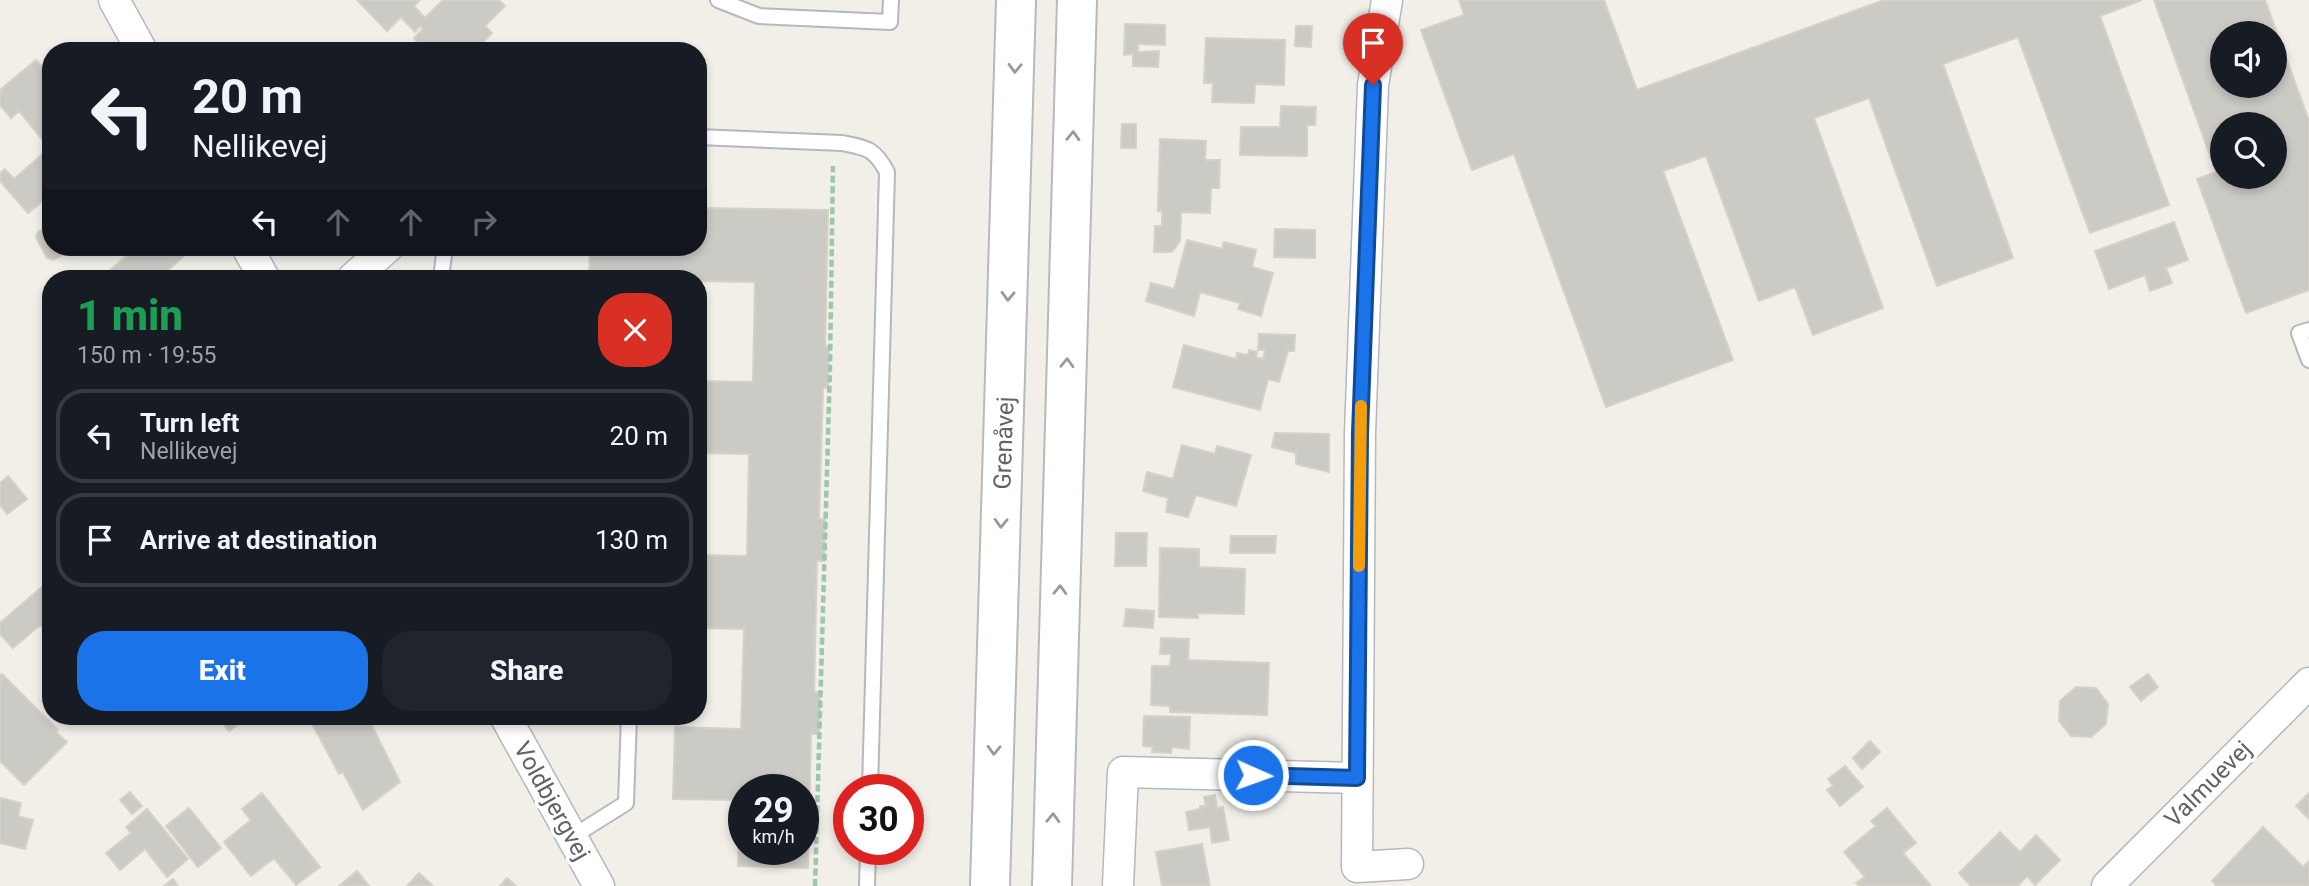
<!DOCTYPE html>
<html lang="en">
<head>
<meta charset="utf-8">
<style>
	:root { --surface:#171b24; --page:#20242c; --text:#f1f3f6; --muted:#9ea1a6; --line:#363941; --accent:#1a73e8 }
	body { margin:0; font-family:Roboto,sans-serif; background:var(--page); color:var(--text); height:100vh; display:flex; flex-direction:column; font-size:26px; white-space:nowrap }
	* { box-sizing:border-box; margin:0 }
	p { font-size:23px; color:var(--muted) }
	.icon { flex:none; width:38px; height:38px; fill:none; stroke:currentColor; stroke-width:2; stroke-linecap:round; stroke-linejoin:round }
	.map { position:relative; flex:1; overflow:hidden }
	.sheet { position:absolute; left:42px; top:270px; width:665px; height:455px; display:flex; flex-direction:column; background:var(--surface); border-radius:28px; box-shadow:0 4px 10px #0003 }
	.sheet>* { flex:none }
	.hud { position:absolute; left:42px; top:42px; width:665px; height:214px; border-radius:28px; box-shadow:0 4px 10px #0003; background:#171b24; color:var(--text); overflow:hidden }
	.fabs { position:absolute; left:2210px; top:21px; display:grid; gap:14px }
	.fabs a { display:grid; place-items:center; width:77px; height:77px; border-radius:50%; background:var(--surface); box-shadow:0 4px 10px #0003; font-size:35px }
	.speed { position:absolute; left:728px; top:774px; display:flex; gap:14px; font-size:35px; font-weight:700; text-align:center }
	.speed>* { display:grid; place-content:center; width:91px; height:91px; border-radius:50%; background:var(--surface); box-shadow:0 4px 10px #0003; line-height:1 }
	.speed small { font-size:18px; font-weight:400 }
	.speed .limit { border:10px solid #d22; background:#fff; color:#111 }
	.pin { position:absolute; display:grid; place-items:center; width:60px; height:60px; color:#fff; margin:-72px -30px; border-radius:50% 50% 50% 0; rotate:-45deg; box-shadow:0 0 7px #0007 }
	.pin .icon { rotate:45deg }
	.me { position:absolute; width:77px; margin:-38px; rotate:92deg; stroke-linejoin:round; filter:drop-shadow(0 0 5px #0008) }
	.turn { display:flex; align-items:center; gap:24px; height:147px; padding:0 35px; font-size:32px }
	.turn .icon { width:91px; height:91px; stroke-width:2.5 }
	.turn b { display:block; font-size:49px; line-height:60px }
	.lanes { display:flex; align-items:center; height:66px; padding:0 35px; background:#0003; justify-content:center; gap:35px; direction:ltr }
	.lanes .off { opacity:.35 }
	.round { display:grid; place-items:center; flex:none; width:74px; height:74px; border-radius:28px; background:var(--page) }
	.head { display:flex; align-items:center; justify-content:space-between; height:119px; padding:0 35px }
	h1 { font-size:42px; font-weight:800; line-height:52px; color:#1e9e55 }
	.button { display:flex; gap:14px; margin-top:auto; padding:14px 35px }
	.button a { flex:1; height:80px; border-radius:28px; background:var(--accent); color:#fff; font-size:28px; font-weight:800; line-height:80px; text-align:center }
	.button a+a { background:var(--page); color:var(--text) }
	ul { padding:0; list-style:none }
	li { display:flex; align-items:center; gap:21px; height:94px; margin:0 14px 10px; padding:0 21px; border:4px solid var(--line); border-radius:28px }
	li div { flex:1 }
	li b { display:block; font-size:26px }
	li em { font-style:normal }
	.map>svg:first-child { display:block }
</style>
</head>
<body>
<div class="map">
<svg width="2309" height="886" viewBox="0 0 2309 886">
	<rect width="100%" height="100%" fill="#f1efe8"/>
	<path fill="#cccac5" stroke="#d6d1c6" stroke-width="2" fill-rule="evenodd" d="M 357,0 L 420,0 L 414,6 L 425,18 L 443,0 L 499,0 L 505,6 L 485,26 L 492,33 L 474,51 L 426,51 L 414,38 L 423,29 L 420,26 L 415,32 L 401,17 L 387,31 Z
		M 1459,0 L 1604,0 L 1637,90 L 1884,0 L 2142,0 L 2100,16 L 2169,205 L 2090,233 L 2018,37 L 1943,64 L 2013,258 L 1937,286 L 1869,98 L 1814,118 L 1883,308 L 1813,335 L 1795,287 L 1759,301 L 1706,156 L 1663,171 L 1733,360 L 1606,407 L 1514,154 L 1472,170 L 1421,30 L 1464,15 Z
		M 2154,0 L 2265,0 L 2309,121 L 2309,290 L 2246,313 L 2197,179 L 2216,172 ZM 2222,33 L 2275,33 L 2275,86 L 2222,86 ZM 2222,124 L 2275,124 L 2275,177 L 2222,177 Z
		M 1125,24 L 1165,25 L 1165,45 L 1138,44 L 1138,52 L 1159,51 L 1158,67 L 1133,66 L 1133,54 L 1124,55 Z
		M 1296,26 L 1312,26 L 1311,47 L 1295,46 Z
		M 1206,38 L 1285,40 L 1284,85 L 1255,84 L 1254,103 L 1212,102 L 1213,83 L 1204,83 Z
		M 36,60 L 51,78 L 50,149 L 19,111 L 11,118 L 0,105 L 0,90 Z
		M 1281,106 L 1316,107 L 1315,125 L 1307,125 L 1307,156 L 1240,155 L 1241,127 L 1280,127 Z
		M 1122,124 L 1136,124 L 1136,148 L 1121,148 Z
		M 1160,139 L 1206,141 L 1205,160 L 1220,160 L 1219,188 L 1211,188 L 1210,213 L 1181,212 L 1180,241 L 1172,252 L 1154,252 L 1155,226 L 1162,226 L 1162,211 L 1158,211 Z
		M 46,151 L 51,157 L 51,194 L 28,213 L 0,181 L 0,173 L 5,169 L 14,179 Z
		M 698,208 L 828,210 L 825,346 L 829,346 L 828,388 L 823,388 L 819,519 L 825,519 L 824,561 L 817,561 L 814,692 L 820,692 L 819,734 L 811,734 L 808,868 L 738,866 L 739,800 L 673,799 L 675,727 L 741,729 L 744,629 L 698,628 L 698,555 L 747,556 L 749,454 L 698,453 L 698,381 L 753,382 L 755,282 L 698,281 L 698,278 L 589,278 L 590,247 L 698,247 ZM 744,789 L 803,789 L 803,849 L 744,849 Z
		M 2174,222 L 2188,260 L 2166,268 L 2172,283 L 2150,291 L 2145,275 L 2109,289 L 2095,251 Z
		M 51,225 L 51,247 L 78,247 L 53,260 L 47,258 L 36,237 L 38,232 Z
		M 1275,229 L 1315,230 L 1315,258 L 1274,257 Z
		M 1187,240 L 1222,249 L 1224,242 L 1256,250 L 1252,267 L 1273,273 L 1261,316 L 1238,309 L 1240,303 L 1200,292 L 1194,316 L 1146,301 L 1151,283 L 1174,289 Z
		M 137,247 L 176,247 L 184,256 L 159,278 L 101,278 Z
		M 183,271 L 189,278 L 174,278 Z
		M 1259,334 L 1295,335 L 1294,351 L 1288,351 L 1279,382 L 1268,379 L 1260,410 L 1173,387 L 1184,345 L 1236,359 L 1237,353 L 1248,355 L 1249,350 L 1257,352 L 1256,357 L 1263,359 L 1265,350 L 1258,350 Z
		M 1275,433 L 1329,434 L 1329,472 L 1296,464 L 1296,453 L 1272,447 Z
		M 1182,445 L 1215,454 L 1217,446 L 1251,455 L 1236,506 L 1196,495 L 1188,517 L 1166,512 L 1168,498 L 1143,491 L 1147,472 L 1173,479 Z
		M 8,476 L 27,499 L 7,514 L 0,505 L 0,483 Z
		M 1116,533 L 1147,533 L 1146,566 L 1115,566 Z
		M 1231,536 L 1276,536 L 1275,553 L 1230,553 Z
		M 1160,548 L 1199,549 L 1199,567 L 1245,569 L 1244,614 L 1198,613 L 1198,618 L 1159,617 Z
		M 51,579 L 51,591 L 48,594 L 51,597 L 51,635 L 40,625 L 13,648 L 0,634 L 0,623 Z
		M 1126,609 L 1154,611 L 1153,628 L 1124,626 Z
		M 1161,638 L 1189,639 L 1188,660 L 1269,663 L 1267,715 L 1170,712 L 1170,706 L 1151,705 L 1152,666 L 1170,666 L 1171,654 L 1160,654 Z
		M 2,674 L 58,730 L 56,732 L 67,742 L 24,785 L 0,761 L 0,676 Z
		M 2148,674 L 2158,687 L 2141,701 L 2130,687 Z
		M 2076,687 L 2096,688 L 2108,704 L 2106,724 L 2091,737 L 2071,736 L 2059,721 L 2060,701 Z
		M 217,716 L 249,716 L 229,731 Z
		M 308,716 L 367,716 L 400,782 L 363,810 L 343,772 L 339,774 Z
		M 1144,716 L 1190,717 L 1189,749 L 1172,747 L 1171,753 L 1152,752 L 1153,747 L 1143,746 Z
		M 1870,741 L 1880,752 L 1862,769 L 1853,758 Z
		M 1845,766 L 1863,787 L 1840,806 L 1827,790 L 1833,786 L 1828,779 Z
		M 130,792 L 142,806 L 132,814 L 120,800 Z
		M 262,793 L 320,867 L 296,885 L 274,858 L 251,876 L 224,842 L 251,820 L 242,809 Z
		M 2309,793 L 2309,819 L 2296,806 Z
		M 1215,795 L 1217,808 L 1223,807 L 1229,840 L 1212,843 L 1210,827 L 1189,830 L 1186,812 L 1200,809 L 1200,806 L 1206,806 L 1204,797 Z
		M 0,798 L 21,803 L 18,816 L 33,820 L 25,849 L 0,843 Z
		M 189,808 L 221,848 L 198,867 L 166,826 Z
		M 1887,808 L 1916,843 L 1903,853 L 1931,886 L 1859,886 L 1856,883 L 1865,877 L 1844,852 L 1876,826 L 1871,821 Z
		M 147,809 L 188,859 L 167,877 L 145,849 L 120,870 L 106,853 L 131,833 L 126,827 Z
		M 2263,827 L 2303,867 L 2309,861 L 2309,886 L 2217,886 L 2212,881 Z
		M 2000,832 L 2020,852 L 2036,835 L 2060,860 L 2035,885 L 2027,876 L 2018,886 L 1971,886 L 1959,873 Z
		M 1202,844 L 1210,886 L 1162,886 L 1156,852 Z
		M 357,871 L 369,886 L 339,886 Z
		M 419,873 L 433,886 L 407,886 Z
		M 507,878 L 516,886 L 500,886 Z
		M 173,879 L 178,886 L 164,886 Z"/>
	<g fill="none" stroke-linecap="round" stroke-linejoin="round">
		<g stroke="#b5b8bc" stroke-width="18">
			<path id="lane" d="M 718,0 L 759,16 L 890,22 L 891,0
				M 698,137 L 842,143 C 867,148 874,148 887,172 L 870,789
				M 441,278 L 445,247
				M 2309,330 L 2299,333 L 2309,360
				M 572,837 L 626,803 L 629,716
				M 867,886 L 868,849"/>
		</g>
		<g stroke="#b5b8bc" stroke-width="33">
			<path id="street" d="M 114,0 L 142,51
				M 1387,0 L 1373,85 L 1360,433 L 1357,867 L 1408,864
				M 247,247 L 264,278
				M 353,278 L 388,247
				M 505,716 L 599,886
				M 1118,886 L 1123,772 L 1357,778
				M 2107,886 L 2309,683"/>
		</g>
		<g stroke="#b6babf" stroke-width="42">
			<path id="secondary" d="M 990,886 L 1016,0
				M 1052,886 L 1077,0"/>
		</g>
		<path stroke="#9cc7a9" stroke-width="4.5" stroke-dasharray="7 3.5" stroke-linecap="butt" d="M 815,886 L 830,367 L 833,166"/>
		<use href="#lane" stroke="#fff" stroke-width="14"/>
		<use href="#street" stroke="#fff" stroke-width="30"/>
		<use href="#secondary" stroke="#fff" stroke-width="38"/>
	</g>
	<defs><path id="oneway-chevron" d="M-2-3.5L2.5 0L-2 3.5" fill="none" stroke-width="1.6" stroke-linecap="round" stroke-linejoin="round" transform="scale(1.75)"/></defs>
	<g stroke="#979a9d">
		<use href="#oneway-chevron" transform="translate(1015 68) rotate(92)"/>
		<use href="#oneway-chevron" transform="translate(1073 136) rotate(-88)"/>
		<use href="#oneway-chevron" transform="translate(1008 296) rotate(92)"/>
		<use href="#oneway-chevron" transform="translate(1067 363) rotate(-88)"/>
		<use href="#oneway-chevron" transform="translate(1001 523) rotate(92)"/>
		<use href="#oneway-chevron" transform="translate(1060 590) rotate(-88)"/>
		<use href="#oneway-chevron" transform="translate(994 750) rotate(92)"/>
		<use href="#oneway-chevron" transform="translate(1053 818) rotate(-88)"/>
	</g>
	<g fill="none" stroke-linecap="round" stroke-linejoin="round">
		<g stroke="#114b97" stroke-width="18">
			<path id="route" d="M 1253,775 L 1357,778 L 1360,433 L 1373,85"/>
		</g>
		<use href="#route" stroke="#1a73e8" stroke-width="12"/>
		<path stroke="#f59e0b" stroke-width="12" d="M 1359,566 L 1361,406"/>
	</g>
	<g text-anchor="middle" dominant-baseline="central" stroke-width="7" stroke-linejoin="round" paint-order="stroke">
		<g font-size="24" fill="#5f6368" stroke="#fff">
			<text transform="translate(1004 443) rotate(-88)">Grenåvej</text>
			<text transform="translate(2208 784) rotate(-45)">Valmuevej</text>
			<text transform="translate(552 801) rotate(61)">Voldbjergvej</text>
		</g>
	</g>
</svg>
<div class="fabs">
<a><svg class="icon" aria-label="sound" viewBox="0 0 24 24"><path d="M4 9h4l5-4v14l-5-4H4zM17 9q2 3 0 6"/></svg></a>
<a><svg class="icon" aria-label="search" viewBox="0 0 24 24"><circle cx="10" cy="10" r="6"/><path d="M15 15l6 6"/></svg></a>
</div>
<div class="speed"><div>29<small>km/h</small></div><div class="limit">30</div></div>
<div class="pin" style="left:1373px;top:85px;background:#d93025"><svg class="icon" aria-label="arrive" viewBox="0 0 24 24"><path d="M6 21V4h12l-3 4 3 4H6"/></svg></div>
<svg class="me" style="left:1253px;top:775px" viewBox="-20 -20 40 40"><circle r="17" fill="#1a73e8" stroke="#fff" stroke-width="3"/><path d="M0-11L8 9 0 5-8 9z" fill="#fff"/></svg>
<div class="hud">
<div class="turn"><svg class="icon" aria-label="left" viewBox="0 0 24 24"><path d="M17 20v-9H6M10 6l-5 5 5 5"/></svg><div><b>20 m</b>Nellikevej</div></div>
<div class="lanes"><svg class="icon" aria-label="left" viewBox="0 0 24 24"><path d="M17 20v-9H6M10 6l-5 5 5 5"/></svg><svg class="icon off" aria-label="ahead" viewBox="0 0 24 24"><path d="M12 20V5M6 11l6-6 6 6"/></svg><svg class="icon off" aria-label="ahead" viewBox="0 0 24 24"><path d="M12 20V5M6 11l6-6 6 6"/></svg><svg class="icon off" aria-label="right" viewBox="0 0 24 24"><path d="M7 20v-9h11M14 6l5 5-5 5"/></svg></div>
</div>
<section class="sheet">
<div class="head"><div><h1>1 min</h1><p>150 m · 19:55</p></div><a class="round" style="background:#d93025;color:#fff"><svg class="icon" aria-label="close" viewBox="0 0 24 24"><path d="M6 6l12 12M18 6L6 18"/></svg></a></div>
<ul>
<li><svg class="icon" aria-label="left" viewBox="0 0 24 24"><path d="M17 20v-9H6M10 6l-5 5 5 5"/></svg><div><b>Turn left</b><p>Nellikevej</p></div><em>20 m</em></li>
<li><svg class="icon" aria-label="arrive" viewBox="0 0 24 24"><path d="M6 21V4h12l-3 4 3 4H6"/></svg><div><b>Arrive at destination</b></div><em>130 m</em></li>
</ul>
<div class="button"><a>Exit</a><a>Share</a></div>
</section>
</div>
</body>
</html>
